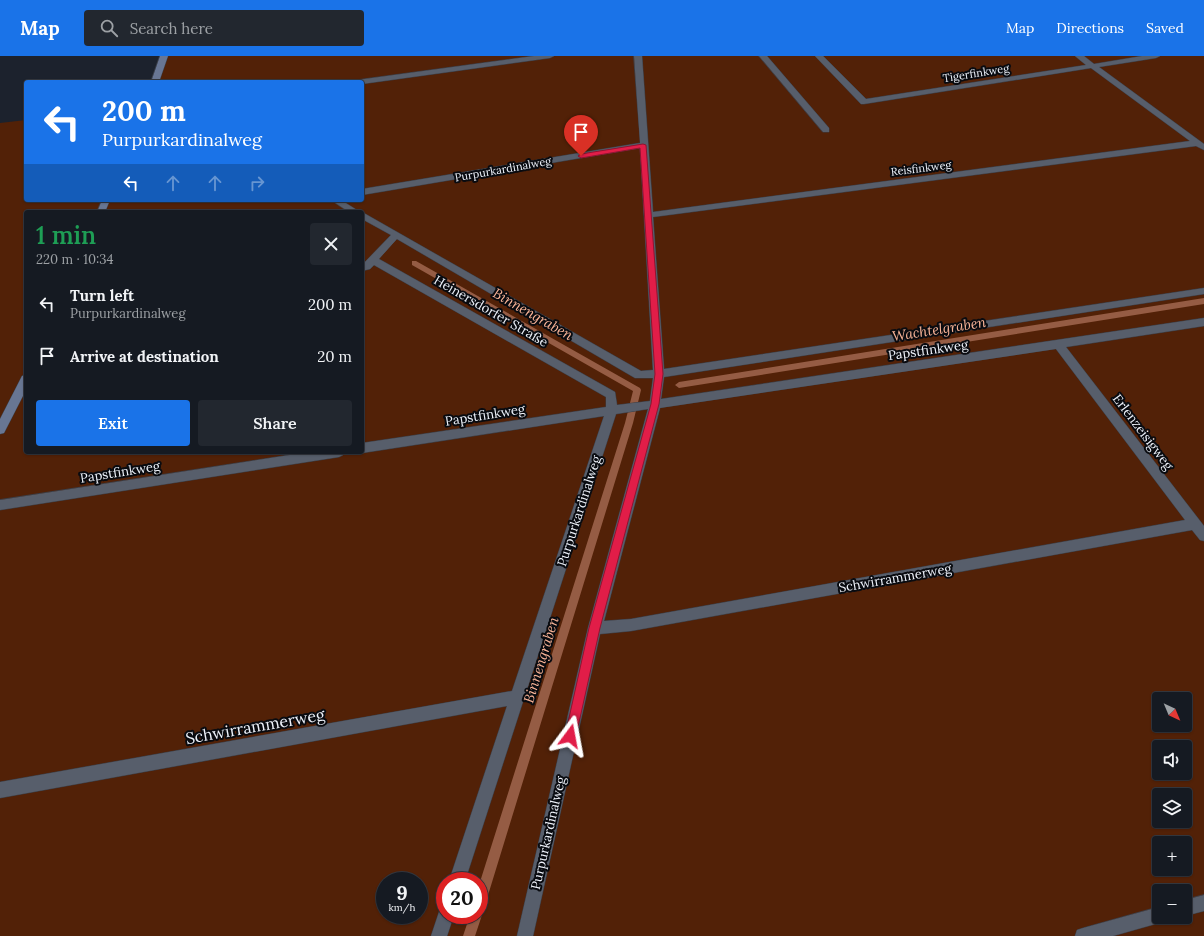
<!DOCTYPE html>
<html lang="en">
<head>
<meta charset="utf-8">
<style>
	:root { --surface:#151a22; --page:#22272f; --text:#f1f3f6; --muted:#9da1a5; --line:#343840; --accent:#1a73e8 }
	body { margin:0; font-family:Lora,serif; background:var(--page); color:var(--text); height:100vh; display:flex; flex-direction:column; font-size:15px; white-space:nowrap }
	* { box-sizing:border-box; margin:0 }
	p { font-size:13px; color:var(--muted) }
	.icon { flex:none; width:22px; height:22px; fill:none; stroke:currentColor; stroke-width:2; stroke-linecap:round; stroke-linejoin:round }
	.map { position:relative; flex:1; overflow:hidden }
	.panel { position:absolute; left:24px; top:154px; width:340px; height:244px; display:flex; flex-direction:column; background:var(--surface); border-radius:4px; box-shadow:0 1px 3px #0004,0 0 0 1px var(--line) }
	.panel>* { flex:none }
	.top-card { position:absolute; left:24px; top:24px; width:340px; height:122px; border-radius:4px; box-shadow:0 1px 3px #0004,0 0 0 1px var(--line); background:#1a73e8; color:#fff; overflow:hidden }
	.needle { width:26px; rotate:136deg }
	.fabs { position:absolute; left:1152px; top:636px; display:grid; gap:8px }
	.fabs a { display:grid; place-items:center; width:40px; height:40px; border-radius:4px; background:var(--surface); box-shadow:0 1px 3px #0004,0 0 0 1px var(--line); font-size:20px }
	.speed { position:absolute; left:376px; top:816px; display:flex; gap:8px; font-size:20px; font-weight:700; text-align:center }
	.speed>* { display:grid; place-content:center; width:52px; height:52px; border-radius:50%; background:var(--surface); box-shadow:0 1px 3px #0004,0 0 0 1px var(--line); line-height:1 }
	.speed small { font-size:10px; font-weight:400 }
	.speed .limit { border:6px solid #d22; background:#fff; color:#111 }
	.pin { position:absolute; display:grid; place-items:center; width:34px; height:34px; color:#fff; margin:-41px -17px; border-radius:50% 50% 50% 0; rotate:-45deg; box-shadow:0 0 4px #0007 }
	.pin .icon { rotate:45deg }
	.me { position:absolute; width:44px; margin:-22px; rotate:13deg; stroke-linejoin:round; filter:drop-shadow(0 0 3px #0008) }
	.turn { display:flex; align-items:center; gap:14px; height:84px; padding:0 12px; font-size:18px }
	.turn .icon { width:52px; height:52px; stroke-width:2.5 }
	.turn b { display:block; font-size:28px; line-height:34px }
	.lanes { display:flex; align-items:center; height:38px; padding:0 12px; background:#0003; justify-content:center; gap:20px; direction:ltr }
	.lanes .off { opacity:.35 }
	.round { display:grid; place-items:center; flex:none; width:42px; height:42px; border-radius:4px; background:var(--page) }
	.headline { display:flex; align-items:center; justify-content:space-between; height:68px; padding:0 12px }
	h1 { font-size:24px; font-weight:600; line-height:30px; color:#1e9e55 }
	.cta { display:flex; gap:8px; margin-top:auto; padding:8px 12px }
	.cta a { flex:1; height:46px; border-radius:4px; background:var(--accent); color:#fff; font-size:16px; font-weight:600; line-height:46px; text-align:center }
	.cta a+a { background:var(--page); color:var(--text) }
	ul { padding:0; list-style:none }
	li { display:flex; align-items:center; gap:12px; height:52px; padding:0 12px }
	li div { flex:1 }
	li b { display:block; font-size:15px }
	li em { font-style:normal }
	header { display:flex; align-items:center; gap:24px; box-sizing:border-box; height:56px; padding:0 20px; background:var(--accent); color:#fff }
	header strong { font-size:19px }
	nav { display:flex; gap:22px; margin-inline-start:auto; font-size:14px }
	.search { width:280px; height:36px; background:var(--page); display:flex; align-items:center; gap:10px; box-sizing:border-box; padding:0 14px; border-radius:4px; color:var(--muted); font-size:15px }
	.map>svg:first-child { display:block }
</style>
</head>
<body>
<header>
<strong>Map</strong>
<div class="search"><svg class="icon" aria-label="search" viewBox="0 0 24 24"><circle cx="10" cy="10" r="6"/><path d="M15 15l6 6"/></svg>Search here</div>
<nav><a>Map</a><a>Directions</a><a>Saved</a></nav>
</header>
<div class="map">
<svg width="1204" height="880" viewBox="0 0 1204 880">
	<rect width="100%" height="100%" fill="#1c222d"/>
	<path fill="#522107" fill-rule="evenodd" d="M 164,0 L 1204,0 L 1204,880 L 0,880 L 0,67 L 26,64 L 26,144 L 362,144 L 362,26 L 155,26 ZM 26,156 L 362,156 L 362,396 L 26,396 ZM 1159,643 L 1185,643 L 1185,669 L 1159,669 ZM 1159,691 L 1185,691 L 1185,717 L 1159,717 ZM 1159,739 L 1185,739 L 1185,765 L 1159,765 ZM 1159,787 L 1185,787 L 1185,813 L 1159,813 ZM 385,825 L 419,825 L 419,859 L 385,859 ZM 445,825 L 479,825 L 479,859 L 445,859 ZM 1159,835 L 1185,835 L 1185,861 L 1159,861 Z"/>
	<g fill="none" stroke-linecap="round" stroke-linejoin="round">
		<path fill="#955c44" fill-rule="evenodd" d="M 412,205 L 416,205 L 640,332 L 641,334 L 633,367 L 485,849 L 483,853 L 480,855 L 482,859 L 475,880 L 463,880 L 470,859 L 479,859 L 479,829 L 625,367 L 633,335 L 412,209 Z
			M 1204,242 L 1204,248 L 679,332 L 675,329 L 679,326 Z"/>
		<g stroke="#3a3e47" stroke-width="1">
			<path id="lane" d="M 534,0 L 554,0 L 550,2 L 362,28 L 362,26 L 353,26 L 357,24 Z
				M 634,0 L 642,0 L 653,156 L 1190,85 L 1091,12 L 864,48 L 861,48 L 815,0 L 823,0 L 866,43 L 1086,9 L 1075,0 L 1084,0 L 1094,8 L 1142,0 L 1160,0 L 1156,2 L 1099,11 L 1204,88 L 1204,94 L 1196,90 L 653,161 L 664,313 L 1204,232 L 1204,238 L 664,321 L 661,343 L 1204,262 L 1204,270 L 1066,291 L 1204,470 L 1204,485 L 1200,484 L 1192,474 L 631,575 L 600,578 L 533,880 L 517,880 L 588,572 L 648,353 L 616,358 L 465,825 L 449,825 L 507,650 L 0,742 L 0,726 L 512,635 L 604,360 L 362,397 L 360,396 L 362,396 L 362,387 L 606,351 L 606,341 L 374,209 L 370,213 L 362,215 L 362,209 L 391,179 L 362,163 L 362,156 L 641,315 L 653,314 L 640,92 L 362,139 L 362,133 L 640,87 ZM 397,183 L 635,322 L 653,322 L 650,345 L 617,349 L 615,336 L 379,203 ZM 1056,293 L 1185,464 L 631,563 L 604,565 L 660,352 Z
				M 759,0 L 767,0 L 829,72 L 829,76 L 823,76 Z
				M 331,144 L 341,144 L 360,156 L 349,156 Z
				M 309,396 L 345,396 L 343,399 L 339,401 L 0,454 L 0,444 Z
				M 1204,839 L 1204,855 L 1185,860 L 1185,844 Z
				M 445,851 L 445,859 L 454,859 L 447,880 L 431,880 L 440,853 Z
				M 1159,851 L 1159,861 L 1166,861 L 1165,865 L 1159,867 L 1113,880 L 1075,880 L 1077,874 L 1083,872 Z"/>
		</g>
		<g stroke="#3a3e47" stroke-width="1">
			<path id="secondary" d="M 160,0 L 168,0 L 159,26 L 151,26 Z
				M 102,144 L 110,144 L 105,156 L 97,156 Z
				M 26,319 L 26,334 L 4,377 L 0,378 L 0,363 L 22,320 Z"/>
		</g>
		<use href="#lane" fill="#575e6b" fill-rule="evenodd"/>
		<use href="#secondary" fill="#687693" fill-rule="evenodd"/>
	</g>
	<path fill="#e11d48" stroke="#92132f" d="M 643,88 L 646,89 L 663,318 L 659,348 L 600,572 L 576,680 L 574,684 L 570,685 L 566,684 L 565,680 L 589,572 L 651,348 L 655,318 L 640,92 L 581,102 L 578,100 L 581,98 Z"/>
	<g text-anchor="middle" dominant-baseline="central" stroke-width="4" stroke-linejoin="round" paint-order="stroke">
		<g font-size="11" fill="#eef2fa" stroke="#090b10">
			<text transform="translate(976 17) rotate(-9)">Tigerfinkweg</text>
			<text transform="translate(921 112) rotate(-7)">Reisfinkweg</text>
			<text transform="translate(503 113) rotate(-10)">Purpurkardinalweg</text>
		</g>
		<g font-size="13" fill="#eef2fa" stroke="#090b10">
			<text transform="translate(491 255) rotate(30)">Heinersdorfer Straße</text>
			<text transform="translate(928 294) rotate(-8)">Papstfinkweg</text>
			<text transform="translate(485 359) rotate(-9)">Papstfinkweg</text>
			<text transform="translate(1143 376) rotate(53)">Erlenzeisigweg</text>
			<text transform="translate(120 416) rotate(-9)">Papstfinkweg</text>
			<text transform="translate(579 455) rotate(-72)">Purpurkardinalweg</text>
			<text transform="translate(895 522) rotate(-10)">Schwirrammerweg</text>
			<text transform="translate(548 777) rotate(-77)">Purpurkardinalweg</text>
		</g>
		<g font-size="14" font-style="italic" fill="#fbb598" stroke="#090b10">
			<text transform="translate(533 258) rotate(30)">Binnengraben</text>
			<text transform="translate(939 273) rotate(-9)">Wachtelgraben</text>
			<text transform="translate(541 604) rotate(-73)">Binnengraben</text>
		</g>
		<g font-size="16" fill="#eef2fa" stroke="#090b10">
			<text transform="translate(255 670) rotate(-10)">Schwirrammerweg</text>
		</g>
	</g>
</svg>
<div class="fabs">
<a><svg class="needle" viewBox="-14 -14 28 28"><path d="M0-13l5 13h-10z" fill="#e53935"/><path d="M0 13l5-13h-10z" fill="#9da1a5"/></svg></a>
<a><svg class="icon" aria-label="sound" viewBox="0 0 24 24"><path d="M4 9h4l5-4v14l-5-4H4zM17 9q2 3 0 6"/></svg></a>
<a><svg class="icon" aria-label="layers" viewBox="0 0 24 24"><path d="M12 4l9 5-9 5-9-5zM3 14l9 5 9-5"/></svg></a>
<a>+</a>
<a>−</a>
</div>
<div class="speed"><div>9<small>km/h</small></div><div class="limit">20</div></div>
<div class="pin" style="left:581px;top:100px;background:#d93025"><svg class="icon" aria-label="arrive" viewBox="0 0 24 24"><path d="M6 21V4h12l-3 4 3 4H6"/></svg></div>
<svg class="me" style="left:570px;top:680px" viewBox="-20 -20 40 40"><path d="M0-17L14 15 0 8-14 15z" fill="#e11d48" stroke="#fff" stroke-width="4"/></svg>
<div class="top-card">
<div class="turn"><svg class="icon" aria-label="left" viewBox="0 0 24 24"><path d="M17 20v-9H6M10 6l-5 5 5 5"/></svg><div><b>200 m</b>Purpurkardinalweg</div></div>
<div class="lanes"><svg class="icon" aria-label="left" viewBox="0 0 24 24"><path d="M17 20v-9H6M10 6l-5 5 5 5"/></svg><svg class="icon off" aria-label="ahead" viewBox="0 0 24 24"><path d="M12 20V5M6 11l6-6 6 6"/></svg><svg class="icon off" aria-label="ahead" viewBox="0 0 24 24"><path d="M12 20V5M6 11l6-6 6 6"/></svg><svg class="icon off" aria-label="right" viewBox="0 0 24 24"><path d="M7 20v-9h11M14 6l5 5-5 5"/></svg></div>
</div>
<section class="panel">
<div class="headline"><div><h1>1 min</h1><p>220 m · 10:34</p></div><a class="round"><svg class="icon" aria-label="close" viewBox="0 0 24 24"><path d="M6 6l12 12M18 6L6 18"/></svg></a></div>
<ul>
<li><svg class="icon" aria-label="left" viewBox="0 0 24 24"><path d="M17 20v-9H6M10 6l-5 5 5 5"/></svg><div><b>Turn left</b><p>Purpurkardinalweg</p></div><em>200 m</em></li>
<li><svg class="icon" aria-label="arrive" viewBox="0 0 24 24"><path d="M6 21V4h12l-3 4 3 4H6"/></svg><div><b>Arrive at destination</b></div><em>20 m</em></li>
</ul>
<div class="cta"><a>Exit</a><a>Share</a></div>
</section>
</div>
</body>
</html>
